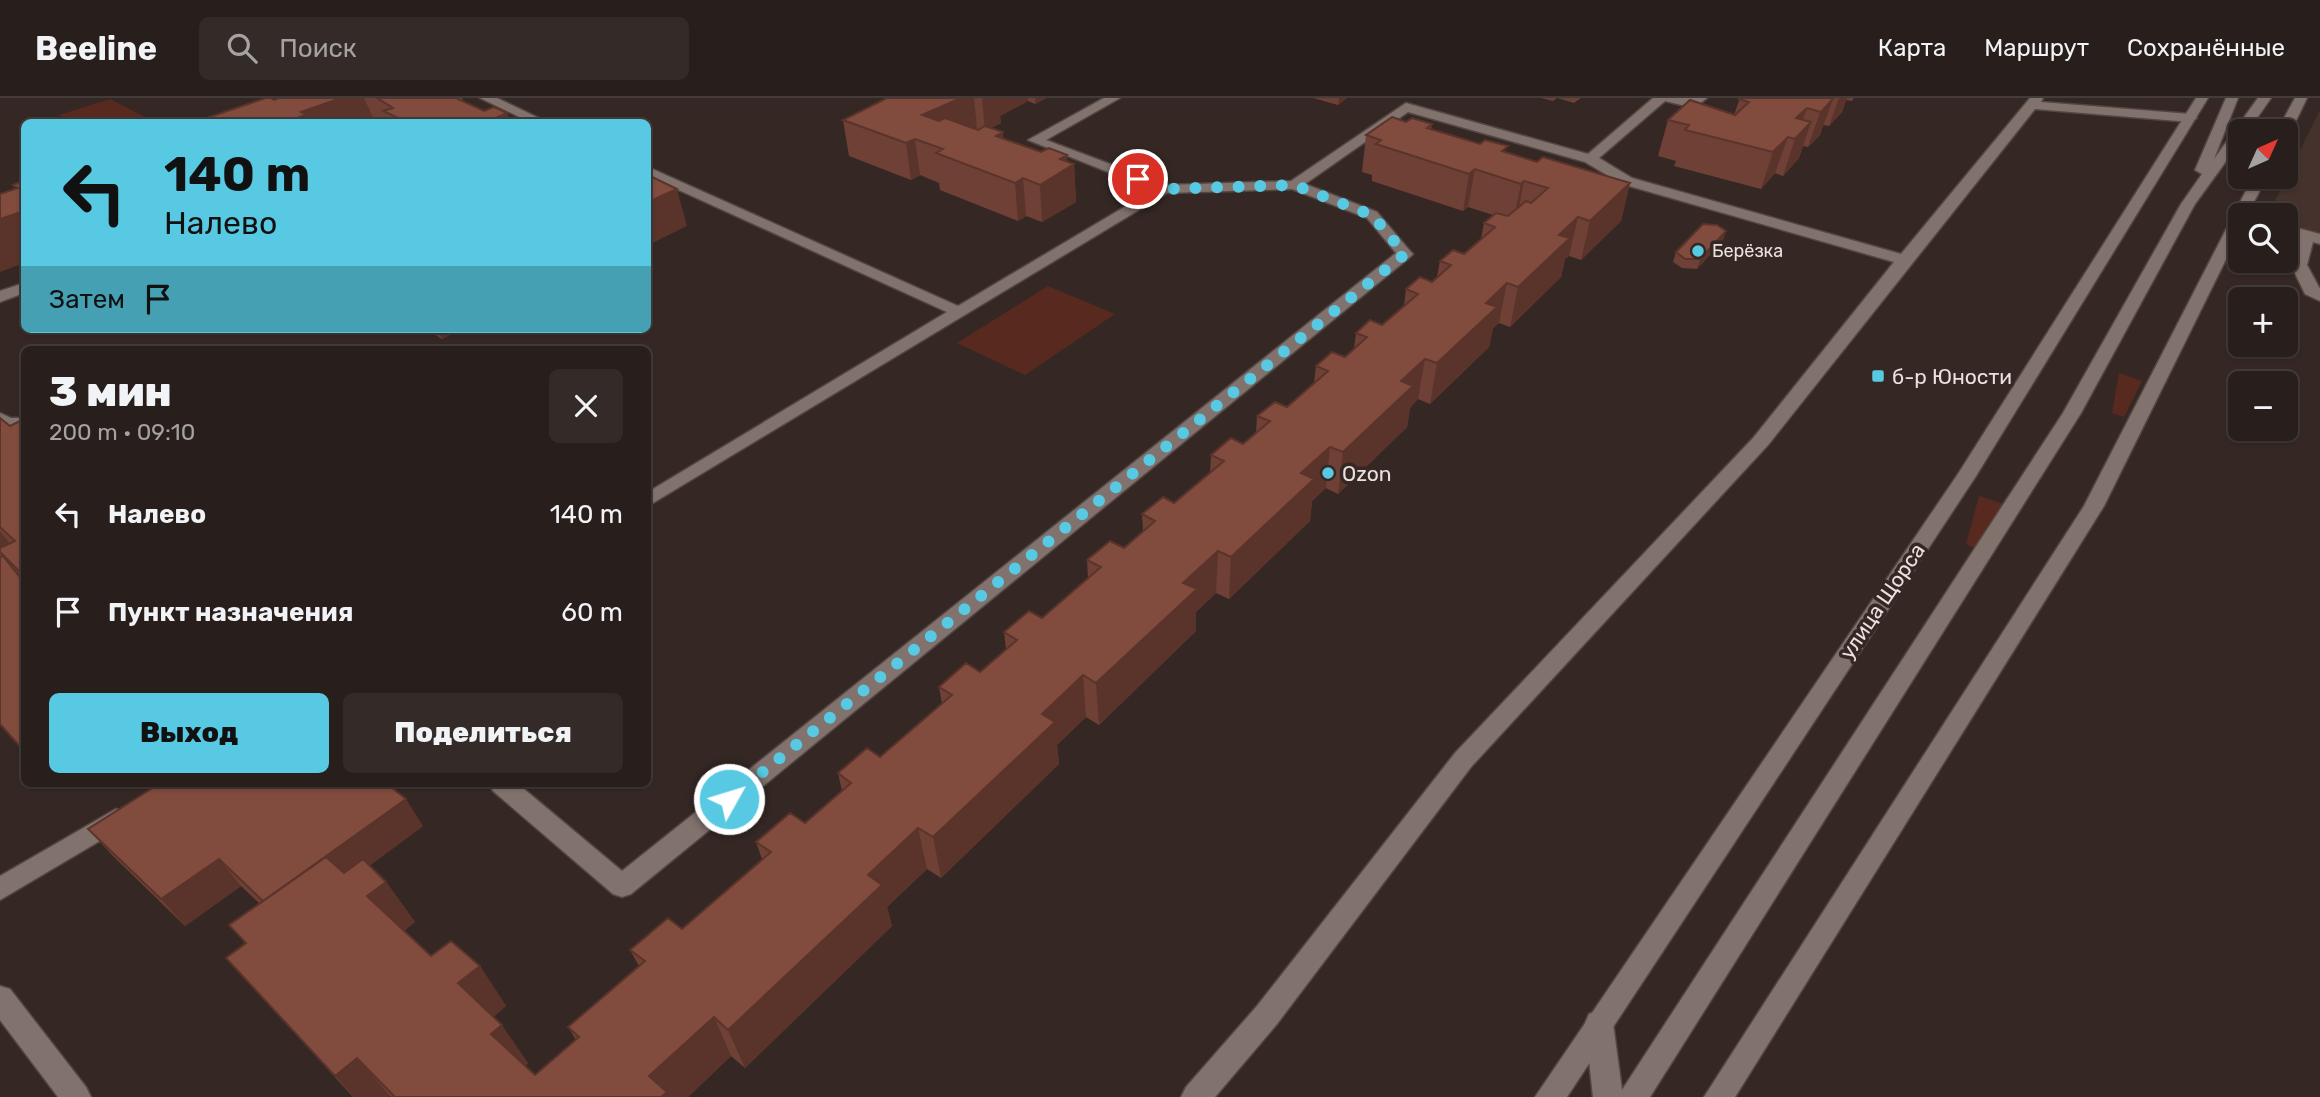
<!DOCTYPE html>
<html lang="ru">
<head>
<meta charset="utf-8">
<style>
	:root { --surface:#281e1b; --page:#342b28; --text:#f1f3f6; --muted:#a5a2a3; --line:#443c3a; --accent:#57c9e2 }
	body { margin:0; font-family:Rubik,sans-serif; background:var(--page); color:var(--text); height:100vh; display:flex; flex-direction:column; font-size:26px; white-space:nowrap }
	* { box-sizing:border-box; margin:0 }
	p { font-size:23px; color:var(--muted) }
	.icon { flex:none; width:38px; height:38px; fill:none; stroke:currentColor; stroke-width:2; stroke-linecap:round; stroke-linejoin:round }
	.map { position:relative; flex:1; overflow:hidden }
	.details { position:absolute; left:21px; top:248px; width:630px; height:441px; display:flex; flex-direction:column; background:var(--surface); border-radius:10px; box-shadow:0 2px 5px #0004,0 0 0 2px var(--line) }
	.details>* { flex:none }
	.top-card { position:absolute; left:21px; top:21px; width:630px; height:214px; border-radius:10px; box-shadow:0 2px 5px #0004,0 0 0 2px var(--line); background:#57c9e2; color:#111; overflow:hidden }
	.needle { width:46px; rotate:45deg }
	.tools { position:absolute; left:2228px; top:21px; display:grid; gap:14px }
	.tools a { display:grid; place-items:center; width:70px; height:70px; border-radius:10px; background:var(--surface); box-shadow:0 2px 5px #0004,0 0 0 2px var(--line); font-size:35px }
	.pin { position:absolute; display:grid; place-items:center; width:60px; height:60px; color:#fff; margin:-30px; border:4px solid #fff; border-radius:50%; box-shadow:0 2px 7px #0007 }
	.me { position:absolute; width:77px; margin:-38px; rotate:51deg; stroke-linejoin:round; filter:drop-shadow(0 0 5px #0008) }
	.turn { display:flex; align-items:center; gap:24px; height:147px; padding:0 28px; font-size:32px }
	.turn .icon { width:91px; height:91px; stroke-width:2.5 }
	.turn b { display:block; font-size:49px; line-height:60px }
	.then { display:flex; align-items:center; height:66px; padding:0 28px; background:#0003; gap:14px; font-size:26px }
	.round { display:grid; place-items:center; flex:none; width:74px; height:74px; border-radius:10px; background:var(--page) }
	.headline { display:flex; align-items:center; justify-content:space-between; height:119px; padding:0 28px }
	h1 { font-size:42px; font-weight:800; line-height:52px }
	.cta { display:flex; gap:14px; margin-top:auto; padding:14px 28px }
	.cta a { flex:1; height:80px; border-radius:10px; background:var(--accent); color:#111; font-size:28px; font-weight:800; line-height:80px; text-align:center }
	.cta a+a { background:var(--page); color:var(--text) }
	ul { padding:0; list-style:none }
	li { display:flex; align-items:center; gap:21px; height:98px; padding:0 28px }
	li div { flex:1 }
	li b { display:block; font-size:26px }
	li em { font-style:normal }
	header { display:flex; align-items:center; gap:42px; box-sizing:border-box; height:98px; padding:0 35px; background:var(--surface); border-bottom:2px solid var(--line) }
	header strong { font-size:33px }
	nav { display:flex; gap:38px; margin-inline-start:auto; font-size:24px }
	.search { width:490px; height:63px; background:var(--page); display:flex; align-items:center; gap:18px; box-sizing:border-box; padding:0 24px; border-radius:10px; color:var(--muted); font-size:26px }
	.map>svg:first-child { display:block }
</style>
</head>
<body>
<header>
<strong>Beeline</strong>
<div class="search"><svg class="icon" aria-label="search" viewBox="0 0 24 24"><circle cx="10" cy="10" r="6"/><path d="M15 15l6 6"/></svg>Поиск</div>
<nav><a>Карта</a><a>Маршрут</a><a>Сохранённые</a></nav>
</header>
<div class="map">
<svg width="2320" height="999" viewBox="0 0 2320 999">
	<rect width="100%" height="100%" fill="#352824"/>
	<path fill="#46322d" d="M 2320,12 L 2320,135 L 2286,126 L 2286,117 L 2268,117 Z"/>
	<path fill="#58291e" d="M 110,1 L 149,21 L 140,24 L 72,24 L 59,17 Z
		M 1048,188 L 1115,216 L 1025,277 L 957,245 Z
		M 2119,275 L 2142,283 L 2124,319 L 2112,315 Z
		M 1979,398 L 2004,406 L 1978,452 L 1966,446 Z"/>
	<g fill="none" stroke-linecap="round" stroke-linejoin="round">
		<g stroke="#524643" stroke-width="3">
			<path id="lane" d="M 480,0 L 497,0 L 547,24 L 530,24 Z
				M 1104,0 L 1120,0 L 1046,42 L 1166,87 L 1291,83 L 1406,5 L 1588,56 L 1653,0 L 1707,0 L 1694,10 L 1665,3 L 1599,60 L 1632,80 L 1901,156 L 2030,0 L 2043,0 L 2041,4 L 2190,16 L 2197,20 L 2190,24 L 2035,11 L 1768,347 L 1471,669 L 1277,926 L 1215,999 L 1181,999 L 1186,989 L 1257,908 L 1455,655 L 1754,339 L 1894,164 L 1622,86 L 1585,64 L 1408,14 L 1305,86 L 1377,114 L 1410,153 L 1413,156 L 1410,159 L 631,796 L 622,799 L 613,796 L 493,693 L 489,686 L 518,686 L 622,773 L 1396,155 L 1367,120 L 1292,91 L 1167,95 L 648,408 L 648,394 L 947,214 L 648,78 L 648,69 L 958,208 L 1153,92 L 1028,42 Z
				M 2286,127 L 2320,136 L 2320,146 L 2313,144 L 2307,167 L 2320,191 L 2320,203 L 2305,196 L 2291,167 L 2299,140 L 2286,136 Z
				M 24,185 L 24,195 L 0,204 L 0,193 Z
				M 0,315 L 11,320 L 24,320 L 24,330 L 1,329 Z
				M 116,711 L 125,714 L 128,721 L 125,728 L 0,802 L 0,778 Z"/>
		</g>
		<g stroke="#524643" stroke-width="3">
			<path id="street" d="M 2226,0 L 2238,0 L 2214,61 L 2258,0 L 2271,0 L 2248,33 L 2240,33 L 2240,44 L 2195,106 L 2081,315 L 1650,999 L 1593,999 L 1585,925 L 1589,916 L 1599,912 L 1609,916 L 1613,925 L 1622,992 L 2063,315 L 2181,106 L 2202,76 L 2195,72 Z"/>
		</g>
		<g stroke="#524643" stroke-width="3">
			<path id="secondary" d="M 2196,0 L 2208,0 L 1976,378 L 1567,999 L 1535,999 L 1958,376 Z
				M 2295,0 L 2307,0 L 2291,33 L 2286,37 L 2286,33 L 2277,33 Z
				M 2253,79 L 2267,79 L 2247,117 L 2240,117 L 2240,133 L 2104,408 L 1735,999 L 1704,999 L 2084,408 Z
				M 0,888 L 10,891 L 86,989 L 91,999 L 58,999 L 0,922 Z"/>
		</g>
		<use href="#lane" fill="#82726e" fill-rule="evenodd"/>
		<use href="#street" fill="#82726e" fill-rule="evenodd"/>
		<use href="#secondary" fill="#82726e" fill-rule="evenodd"/>
	</g>
	<path fill="#6f4035" d="M 279,0 L 462,0 L 464,4 L 484,13 L 507,15 L 511,24 L 195,24 Z
		M 887,0 L 1046,0 L 1035,6 L 1028,3 L 1000,18 L 1001,25 L 991,30 L 1003,34 L 1003,41 L 1074,66 L 1076,104 L 1042,124 L 1026,118 L 1018,123 L 940,92 L 939,85 L 920,77 L 911,82 L 849,58 L 843,22 Z
		M 1313,0 L 1347,0 L 1338,7 Z
		M 1541,0 L 1581,0 L 1574,5 L 1557,0 L 1553,3 Z
		M 1740,0 L 1854,0 L 1852,3 L 1846,2 L 1842,14 L 1829,28 L 1823,27 L 1820,37 L 1808,49 L 1803,48 L 1799,60 L 1783,78 L 1775,75 L 1761,91 L 1674,68 L 1676,63 L 1658,58 L 1668,22 L 1734,17 Z
		M 1406,24 L 1432,26 L 1431,31 L 1507,54 L 1537,64 L 1630,85 L 1621,123 L 1581,162 L 1569,158 L 1565,161 L 1561,179 L 1510,229 L 1499,225 L 1493,230 L 1489,249 L 1430,306 L 1418,301 L 1410,310 L 1407,329 L 1338,396 L 1326,390 L 1312,403 L 1310,423 L 1229,501 L 1216,495 L 1196,514 L 1196,533 L 1099,627 L 1086,619 L 1057,647 L 1059,666 L 941,780 L 927,771 L 887,809 L 892,828 L 745,970 L 731,958 L 688,999 L 391,999 L 390,998 L 388,999 L 353,999 L 226,860 L 246,846 L 229,827 L 259,805 L 241,788 L 185,828 L 113,758 L 88,731 L 423,728 L 369,768 L 386,784 L 415,824 L 404,833 L 431,858 L 480,868 L 506,908 L 493,919 L 528,965 L 525,968 L 535,977 L 576,942 L 568,929 L 639,868 L 630,852 L 682,831 L 762,761 L 756,744 L 805,725 L 842,693 L 838,675 L 880,659 L 942,606 L 939,589 L 980,574 L 1006,551 L 1004,534 L 1042,520 L 1088,480 L 1087,462 L 1124,450 L 1143,433 L 1142,416 L 1174,405 L 1210,375 L 1211,357 L 1243,346 L 1256,335 L 1257,318 L 1287,309 L 1314,285 L 1316,268 L 1345,259 L 1354,251 L 1356,235 L 1382,227 L 1404,208 L 1406,191 L 1432,184 L 1437,179 L 1440,163 L 1464,156 L 1481,141 L 1484,125 L 1493,117 L 1468,109 L 1463,113 L 1372,83 L 1372,77 L 1362,74 L 1366,37 Z
		M 1723,143 L 1697,171 L 1682,170 L 1673,164 L 1676,154 Z
		M 426,231 L 477,231 L 468,235 L 461,231 L 442,241 Z
		M 0,320 L 10,328 L 24,321 L 24,653 L 0,626 Z"/>
	<path fill="#5a342b" d="M 339,0 L 364,0 L 375,24 L 285,24 L 301,14 Z
		M 961,0 L 974,0 L 977,30 L 936,49 L 922,17 Z
		M 982,0 L 1028,0 L 1028,3 L 1000,18 L 1001,25 L 985,33 Z
		M 1035,0 L 1046,0 L 1035,6 Z
		M 1339,0 L 1347,0 L 1338,7 Z
		M 1825,0 L 1833,1 L 1820,37 L 1808,49 Z
		M 1839,0 L 1847,0 L 1842,14 L 1829,28 Z
		M 1807,10 L 1796,40 L 1811,24 L 1799,60 L 1783,78 L 1795,41 L 1796,20 Z
		M 507,15 L 511,24 L 498,19 Z
		M 1003,34 L 1006,71 L 996,38 Z
		M 1788,39 L 1775,75 L 1761,91 L 1773,54 Z
		M 915,41 L 920,77 L 911,82 L 906,45 Z
		M 1067,57 L 1068,70 L 1074,66 L 1076,104 L 1042,124 L 1040,87 L 1060,61 Z
		M 1475,71 L 1468,109 L 1463,113 L 1469,76 Z
		M 1023,80 L 1026,118 L 1018,123 L 1015,85 Z
		M 1524,83 L 1517,120 L 1513,124 L 1521,86 Z
		M 1630,85 L 1621,123 L 1581,162 L 1590,123 Z
		M 677,91 L 687,128 L 648,147 L 648,104 Z
		M 24,113 L 24,165 L 0,174 L 0,121 Z
		M 1578,119 L 1569,158 L 1565,161 L 1561,179 L 1510,229 L 1518,189 L 1559,137 Z
		M 1726,133 L 1723,143 L 1697,171 L 1700,161 Z
		M 1507,185 L 1499,225 L 1493,230 L 1489,249 L 1430,306 L 1437,265 L 1486,205 Z
		M 438,231 L 461,231 L 442,241 Z
		M 467,231 L 477,231 L 468,235 Z
		M 1425,261 L 1418,301 L 1410,310 L 1407,329 L 1338,396 L 1343,354 L 1401,283 Z
		M 1330,349 L 1326,390 L 1312,403 L 1310,423 L 1229,501 L 1231,459 L 1301,375 Z
		M 0,433 L 23,462 L 0,454 Z
		M 1218,453 L 1216,495 L 1196,514 L 1196,533 L 1099,627 L 1096,585 L 1183,485 Z
		M 1083,577 L 1086,619 L 1057,647 L 1059,666 L 941,780 L 933,739 L 1042,616 Z
		M 406,701 L 423,728 L 285,830 L 263,803 Z
		M 918,730 L 927,771 L 887,809 L 892,828 L 745,970 L 728,932 L 868,777 Z
		M 219,761 L 241,788 L 185,828 L 161,801 Z
		M 386,784 L 415,824 L 397,838 L 367,798 Z
		M 480,868 L 506,908 L 486,924 L 458,885 Z
		M 714,919 L 731,958 L 688,999 L 661,999 L 649,978 Z
		M 502,927 L 528,965 L 518,974 L 491,936 Z
		M 357,960 L 390,998 L 388,999 L 354,999 L 335,978 Z"/>
	<path fill="#814b3e" stroke="#5a342b" stroke-width="2" d="M 266,0 L 271,0 L 274,2 L 279,0 L 341,0 L 301,14 L 306,17 L 285,24 L 279,22 L 273,24 L 195,24 Z
		M 377,0 L 456,0 L 484,13 L 494,9 L 507,15 L 498,19 L 510,24 L 407,24 L 383,13 L 393,10 Z
		M 887,0 L 961,0 L 922,17 L 939,23 L 945,20 L 978,32 L 985,28 L 1003,34 L 996,38 L 1041,54 L 1049,50 L 1067,57 L 1060,61 L 1074,66 L 1040,87 L 1023,80 L 1015,85 L 936,55 L 943,51 L 915,41 L 906,45 L 843,22 Z
		M 1740,0 L 1829,0 L 1833,1 L 1821,14 L 1807,10 L 1796,20 L 1811,24 L 1795,41 L 1788,39 L 1773,54 L 1685,32 L 1689,27 L 1668,22 L 1690,2 L 1735,17 L 1749,4 L 1739,1 Z
		M 1392,19 L 1406,24 L 1412,20 L 1432,26 L 1427,30 L 1480,46 L 1485,42 L 1508,48 L 1502,53 L 1537,64 L 1543,59 L 1630,85 L 1590,123 L 1578,119 L 1559,137 L 1570,140 L 1518,189 L 1507,185 L 1486,205 L 1497,209 L 1437,265 L 1425,261 L 1401,283 L 1413,288 L 1343,354 L 1330,349 L 1301,375 L 1314,381 L 1231,459 L 1218,453 L 1183,485 L 1197,491 L 1096,585 L 1083,577 L 1042,616 L 1055,624 L 933,739 L 918,730 L 868,777 L 882,787 L 728,932 L 714,919 L 649,978 L 667,994 L 661,999 L 395,999 L 357,960 L 335,978 L 226,860 L 246,845 L 229,827 L 326,759 L 344,775 L 363,761 L 386,784 L 367,798 L 431,858 L 451,843 L 480,868 L 458,885 L 502,927 L 491,936 L 535,977 L 579,939 L 568,929 L 645,863 L 630,852 L 668,820 L 682,831 L 771,754 L 756,744 L 790,715 L 805,725 L 851,685 L 838,675 L 867,650 L 880,659 L 952,597 L 939,589 L 966,565 L 980,574 L 1017,542 L 1004,534 L 1029,513 L 1042,520 L 1101,469 L 1087,462 L 1110,443 L 1124,450 L 1155,423 L 1142,416 L 1163,399 L 1174,405 L 1224,363 L 1211,357 L 1231,340 L 1243,346 L 1270,323 L 1257,318 L 1275,304 L 1287,309 L 1328,273 L 1316,268 L 1332,254 L 1345,259 L 1367,239 L 1356,235 L 1370,222 L 1382,227 L 1418,196 L 1406,191 L 1420,179 L 1432,184 L 1451,167 L 1440,163 L 1453,152 L 1464,156 L 1495,129 L 1484,125 L 1496,115 L 1508,118 L 1526,103 L 1531,105 L 1548,90 L 1524,83 L 1521,86 L 1475,71 L 1469,76 L 1376,46 L 1381,42 L 1366,37 Z
		M 648,77 L 677,91 L 648,104 Z
		M 24,83 L 24,113 L 0,121 L 0,96 L 18,90 L 13,87 Z
		M 1703,126 L 1717,127 L 1726,133 L 1700,161 L 1685,161 L 1676,154 Z
		M 0,320 L 10,328 L 24,321 L 24,339 L 23,340 L 24,341 L 24,478 L 0,454 L 0,450 L 15,443 L 0,429 Z
		M 3,458 L 24,484 L 24,653 L 0,626 L 0,459 Z
		M 159,686 L 387,686 L 406,701 L 263,803 L 219,761 L 161,801 L 88,731 Z"/>
	<g fill="none" stroke-linecap="round" stroke-linejoin="round">
		<path stroke="#57c9e2" stroke-width="12" stroke-dasharray="0 21.6" d="M 729,701 L 1405,156 L 1372,117 L 1294,87 L 1164,91 L 1138,81"/>
	</g>
	<g fill="#57c9e2" stroke="#352824" stroke-width="2.5">
		<circle cx="1698" cy="153" r="7"/>
		<rect x="1871" y="271" width="14" height="14" rx="3.5"/>
		<circle cx="1328" cy="375" r="7"/>
	</g>
	<g text-anchor="middle" dominant-baseline="central" stroke-width="7" stroke-linejoin="round" paint-order="stroke">
		<g font-size="18" fill="#eae1de" stroke="#352824" text-anchor="start">
			<text x="1712" y="153">Берёзка</text>
		</g>
		<g font-size="21" fill="#eae1de" stroke="#352824" text-anchor="start">
			<text x="1892" y="278">б-р Юности</text>
			<text x="1342" y="375">Ozon</text>
		</g>
		<g font-size="21" fill="#eae1de" stroke="#352824">
			<text transform="translate(1882 503) rotate(-56)">улица Щорса</text>
		</g>
	</g>
</svg>
<div class="tools">
<a><svg class="needle" viewBox="-14 -14 28 28"><path d="M0-13l5 13h-10z" fill="#e53935"/><path d="M0 13l5-13h-10z" fill="#a5a2a3"/></svg></a>
<a><svg class="icon" aria-label="search" viewBox="0 0 24 24"><circle cx="10" cy="10" r="6"/><path d="M15 15l6 6"/></svg></a>
<a>+</a>
<a>−</a>
</div>
<div class="pin" style="left:1138px;top:81px;background:#d93025"><svg class="icon" aria-label="arrive" viewBox="0 0 24 24"><path d="M6 21V4h12l-3 4 3 4H6"/></svg></div>
<svg class="me" style="left:729px;top:701px" viewBox="-20 -20 40 40"><circle r="17" fill="#57c9e2" stroke="#fff" stroke-width="3"/><path d="M0-11L8 9 0 5-8 9z" fill="#fff"/></svg>
<div class="top-card">
<div class="turn"><svg class="icon" aria-label="left" viewBox="0 0 24 24"><path d="M17 20v-9H6M10 6l-5 5 5 5"/></svg><div><b>140 m</b>Налево</div></div>
<div class="then">Затем<svg class="icon" aria-label="arrive" viewBox="0 0 24 24"><path d="M6 21V4h12l-3 4 3 4H6"/></svg></div>
</div>
<section class="details">
<div class="headline"><div><h1>3 мин</h1><p>200 m · 09:10</p></div><a class="round"><svg class="icon" aria-label="close" viewBox="0 0 24 24"><path d="M6 6l12 12M18 6L6 18"/></svg></a></div>
<ul>
<li><svg class="icon" aria-label="left" viewBox="0 0 24 24"><path d="M17 20v-9H6M10 6l-5 5 5 5"/></svg><div><b>Налево</b></div><em>140 m</em></li>
<li><svg class="icon" aria-label="arrive" viewBox="0 0 24 24"><path d="M6 21V4h12l-3 4 3 4H6"/></svg><div><b>Пункт назначения</b></div><em>60 m</em></li>
</ul>
<div class="cta"><a>Выход</a><a>Поделиться</a></div>
</section>
</div>
</body>
</html>
